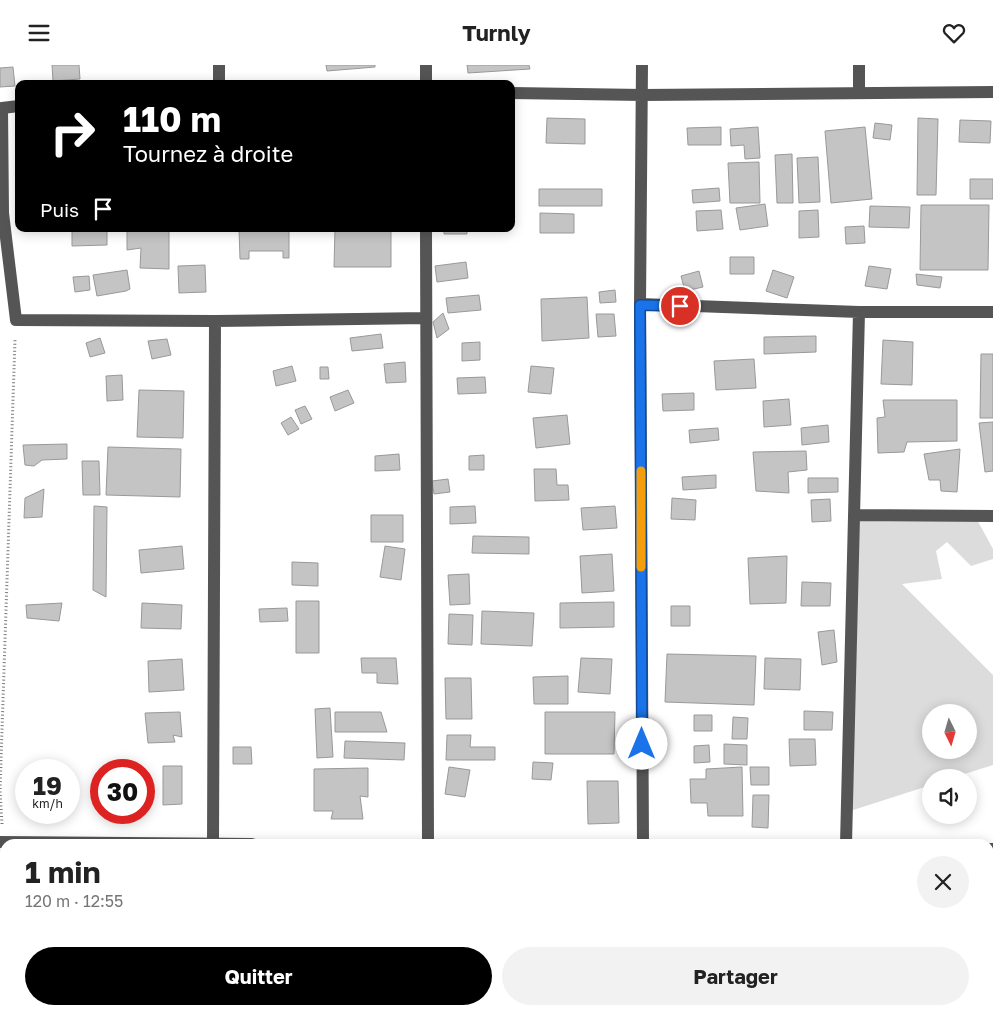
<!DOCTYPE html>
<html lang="fr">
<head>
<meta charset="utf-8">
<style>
	:root { --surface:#fff; --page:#f2f2f2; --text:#222; --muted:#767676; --accent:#000 }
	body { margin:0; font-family:"Golos Text",sans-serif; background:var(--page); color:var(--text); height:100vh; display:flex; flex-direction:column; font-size:19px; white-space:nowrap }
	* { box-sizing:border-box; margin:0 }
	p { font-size:16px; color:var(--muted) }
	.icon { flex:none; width:28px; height:28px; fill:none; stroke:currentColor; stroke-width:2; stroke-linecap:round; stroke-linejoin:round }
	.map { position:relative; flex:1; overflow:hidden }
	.details { position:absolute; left:0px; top:774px; width:994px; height:176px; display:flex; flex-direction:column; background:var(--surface); border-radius:15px 15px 0 0; box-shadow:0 2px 12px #0003 }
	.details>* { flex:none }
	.banner { position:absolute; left:15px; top:15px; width:500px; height:152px; border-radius:10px; box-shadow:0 2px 12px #0003; background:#000; color:#fff; overflow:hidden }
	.needle { width:32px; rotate:175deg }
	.controls { position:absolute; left:922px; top:639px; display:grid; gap:10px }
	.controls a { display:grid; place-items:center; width:55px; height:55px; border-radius:50%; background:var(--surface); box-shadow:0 2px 12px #0003; font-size:25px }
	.speed { position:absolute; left:15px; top:694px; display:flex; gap:10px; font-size:25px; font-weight:700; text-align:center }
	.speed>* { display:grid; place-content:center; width:65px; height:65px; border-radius:50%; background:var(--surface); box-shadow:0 2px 12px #0003; line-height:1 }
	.speed small { font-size:12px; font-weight:400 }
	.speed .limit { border:8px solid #d22; background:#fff; color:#111 }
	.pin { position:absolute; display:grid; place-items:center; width:42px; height:42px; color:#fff; margin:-21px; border:2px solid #fff; border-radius:50%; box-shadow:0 1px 5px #0007 }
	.me { position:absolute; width:55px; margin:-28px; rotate:0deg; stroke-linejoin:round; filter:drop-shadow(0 0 4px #0008) }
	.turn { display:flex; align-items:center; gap:18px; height:105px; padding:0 25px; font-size:22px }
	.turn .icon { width:65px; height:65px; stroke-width:2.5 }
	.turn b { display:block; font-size:35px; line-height:42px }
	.then { display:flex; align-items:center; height:48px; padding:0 25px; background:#0003; gap:10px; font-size:19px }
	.round { display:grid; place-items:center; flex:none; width:52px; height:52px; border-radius:26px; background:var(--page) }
	.head { display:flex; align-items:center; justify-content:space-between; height:85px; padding:0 25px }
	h1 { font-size:30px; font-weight:700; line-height:38px }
	.action { display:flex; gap:10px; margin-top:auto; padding:10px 25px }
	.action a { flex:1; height:58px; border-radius:30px; background:var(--accent); color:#fff; font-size:20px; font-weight:700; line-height:58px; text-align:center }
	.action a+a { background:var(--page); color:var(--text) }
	header { display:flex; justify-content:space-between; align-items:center; height:65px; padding:0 25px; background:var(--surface); font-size:22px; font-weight:700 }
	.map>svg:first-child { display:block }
</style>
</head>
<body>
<header><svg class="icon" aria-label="menu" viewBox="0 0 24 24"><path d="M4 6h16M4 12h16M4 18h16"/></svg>Turnly<svg class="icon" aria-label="heart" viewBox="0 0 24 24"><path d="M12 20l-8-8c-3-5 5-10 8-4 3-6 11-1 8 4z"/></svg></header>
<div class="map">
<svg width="993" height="949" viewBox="0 0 993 949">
	<rect width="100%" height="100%" fill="#fff"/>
	<path fill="#dcdcdc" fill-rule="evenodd" d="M 854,450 L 975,451 L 993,484 L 993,494 L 971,501 L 947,477 L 936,486 L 942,514 L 902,519 L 993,610 L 993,700 L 955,712 L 931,712 L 931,720 L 847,747 ZM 931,648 L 969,648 L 969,685 L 931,685 Z"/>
	<path fill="#c4c4c4" stroke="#999" d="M 52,0 L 79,0 L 80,14 L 53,16 Z
		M 326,0 L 375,0 L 375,2 L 327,6 Z
		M 467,0 L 529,0 L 530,4 L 468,8 Z
		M 13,2 L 15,21 L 0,22 L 0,3 Z
		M 547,53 L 585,54 L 585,79 L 546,78 Z
		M 918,53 L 938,54 L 936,130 L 917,130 Z
		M 960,55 L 991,56 L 990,78 L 959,77 Z
		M 875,58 L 892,60 L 890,75 L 873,73 Z
		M 721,62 L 721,80 L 688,80 L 687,63 Z
		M 758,62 L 760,93 L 745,94 L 744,80 L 731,81 L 730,64 Z
		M 865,62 L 872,134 L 831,138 L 825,66 Z
		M 792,89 L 793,138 L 777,138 L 775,90 Z
		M 818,92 L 820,137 L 799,138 L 797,93 Z
		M 759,97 L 760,138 L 730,138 L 728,98 Z
		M 970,114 L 993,114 L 993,134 L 970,134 Z
		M 719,123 L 720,136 L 693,138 L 692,125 Z
		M 539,124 L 602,124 L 602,141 L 539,141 Z
		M 765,139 L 768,161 L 740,165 L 736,143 Z
		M 921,140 L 989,140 L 988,205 L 920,205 Z
		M 870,141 L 910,142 L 909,163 L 869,162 Z
		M 721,145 L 723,164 L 697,166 L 696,146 Z
		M 818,145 L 819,172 L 799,173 L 799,146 Z
		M 540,148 L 574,149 L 574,168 L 540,168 Z
		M 864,161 L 865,178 L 846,179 L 845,162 Z
		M 72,164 L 107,164 L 107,180 L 72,181 Z
		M 127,164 L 169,164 L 169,204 L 140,203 L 141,183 L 127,185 Z
		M 239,164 L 289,164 L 289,193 L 283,193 L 283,186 L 249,186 L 249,194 L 240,194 Z
		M 335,164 L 391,164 L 391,202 L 334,202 Z
		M 444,164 L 467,164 L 467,169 L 444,169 Z
		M 730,192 L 754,192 L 754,209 L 730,209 Z
		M 466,197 L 468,213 L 437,217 L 435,201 Z
		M 205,200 L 206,227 L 179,228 L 178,201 Z
		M 869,201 L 891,204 L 887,224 L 865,221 Z
		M 127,205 L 130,224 L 126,226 L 97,231 L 93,210 Z
		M 773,205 L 794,212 L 787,233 L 766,226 Z
		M 699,206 L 703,222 L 685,226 L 681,211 Z
		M 916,209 L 942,212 L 940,223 L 917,220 Z
		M 89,211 L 90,225 L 75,227 L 73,212 Z
		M 615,225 L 616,237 L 600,238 L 599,227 Z
		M 479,230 L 481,245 L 448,248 L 446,233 Z
		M 587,232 L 589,273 L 542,276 L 541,234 Z
		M 443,248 L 449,264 L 437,273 L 433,257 Z
		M 596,249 L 614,249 L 616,271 L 598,272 Z
		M 381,269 L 383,283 L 352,286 L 350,273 Z
		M 816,271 L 816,287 L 764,289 L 764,272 Z
		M 100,273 L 105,288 L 90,292 L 86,278 Z
		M 167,274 L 171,290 L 152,294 L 148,276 Z
		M 883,275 L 913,277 L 912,320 L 881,319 Z
		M 480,277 L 480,295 L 462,296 L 462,278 Z
		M 981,289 L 993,289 L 993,353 L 980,353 Z
		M 754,294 L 756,323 L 716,325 L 714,296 Z
		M 405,297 L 406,317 L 386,318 L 384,299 Z
		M 292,301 L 296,316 L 276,321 L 273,306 Z
		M 531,301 L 554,303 L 551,329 L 528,327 Z
		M 320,302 L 328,302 L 329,314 L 320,314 Z
		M 122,310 L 123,335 L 107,336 L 106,311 Z
		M 485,312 L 486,328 L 458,329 L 457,313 Z
		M 139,325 L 184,326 L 183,373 L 137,372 Z
		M 348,325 L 354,338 L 335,346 L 330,332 Z
		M 694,328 L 694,345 L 663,346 L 662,329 Z
		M 789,334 L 791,360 L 764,362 L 763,336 Z
		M 883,335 L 957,335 L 957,376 L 907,377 L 904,387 L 878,388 L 877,353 L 885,352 Z
		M 305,341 L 312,354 L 301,359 L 295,345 Z
		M 567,350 L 570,379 L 536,383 L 533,353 Z
		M 291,352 L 299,364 L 288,370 L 281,358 Z
		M 993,357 L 993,406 L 985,407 L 979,358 Z
		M 828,360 L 829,377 L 802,380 L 801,363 Z
		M 718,363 L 719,375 L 690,378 L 689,365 Z
		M 67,379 L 67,394 L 42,395 L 34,401 L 25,400 L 23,380 Z
		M 108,382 L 181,384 L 180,432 L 106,430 Z
		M 960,384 L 957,427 L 941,426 L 940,415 L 929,415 L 924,389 Z
		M 806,386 L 807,405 L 788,407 L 789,428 L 756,426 L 753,387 Z
		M 399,389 L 400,405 L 375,406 L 375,391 Z
		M 484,390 L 484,405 L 469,405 L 469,391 Z
		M 82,396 L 99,396 L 100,430 L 83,430 Z
		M 534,404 L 556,404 L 557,420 L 568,420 L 569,435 L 535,436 Z
		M 716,410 L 716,423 L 683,425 L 682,412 Z
		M 808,413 L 838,413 L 838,427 L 808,428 Z
		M 448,414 L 450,427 L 434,429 L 432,416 Z
		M 44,424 L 42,452 L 24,453 L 25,433 Z
		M 672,433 L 696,435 L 695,455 L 671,454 Z
		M 830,434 L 831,456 L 812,457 L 811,435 Z
		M 94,441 L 107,442 L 106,532 L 93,525 Z
		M 475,441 L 476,458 L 450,459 L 450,442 Z
		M 615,441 L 617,463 L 583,465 L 581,443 Z
		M 371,450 L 403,450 L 403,477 L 371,477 Z
		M 473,471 L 529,472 L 529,489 L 472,488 Z
		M 182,481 L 184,504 L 141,508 L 139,485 Z
		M 385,481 L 405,484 L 401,515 L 380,512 Z
		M 612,489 L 614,526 L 582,528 L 580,491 Z
		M 787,491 L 786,538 L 750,539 L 748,493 Z
		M 292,497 L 318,498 L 318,521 L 292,520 Z
		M 469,509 L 470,539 L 450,540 L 448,510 Z
		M 802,517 L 831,518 L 830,541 L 801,541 Z
		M 296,536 L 319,536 L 319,588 L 296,588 Z
		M 614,537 L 614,562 L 560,563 L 560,538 Z
		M 62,538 L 59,556 L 27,553 L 26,540 Z
		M 142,538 L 182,540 L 181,564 L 141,563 Z
		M 671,541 L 690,541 L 690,561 L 671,561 Z
		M 287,543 L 288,556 L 260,557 L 259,544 Z
		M 482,546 L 534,548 L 532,581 L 481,579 Z
		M 449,549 L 473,550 L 472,580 L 448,579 Z
		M 834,565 L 837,597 L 822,600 L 818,567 Z
		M 667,589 L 756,591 L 754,640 L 665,637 Z
		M 361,593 L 396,593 L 398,619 L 377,618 L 377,608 L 362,608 Z
		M 581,593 L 612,594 L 610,629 L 578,627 Z
		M 765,593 L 801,594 L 800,625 L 764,624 Z
		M 182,594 L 184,625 L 149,627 L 148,596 Z
		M 568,611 L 568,639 L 534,639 L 533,612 Z
		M 445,613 L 471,613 L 472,654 L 446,654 Z
		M 330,643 L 333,692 L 317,693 L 315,644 Z
		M 804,646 L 833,647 L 832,665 L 804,665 Z
		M 180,647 L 182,672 L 173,670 L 175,677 L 148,678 L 145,648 Z
		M 335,647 L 381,647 L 387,667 L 335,667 Z
		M 545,647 L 615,647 L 614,689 L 545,689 Z
		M 694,650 L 712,650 L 712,666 L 694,666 Z
		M 733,652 L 748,653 L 747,674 L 732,674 Z
		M 447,670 L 471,670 L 470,682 L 495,682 L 495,695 L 446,695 Z
		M 789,674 L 815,674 L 816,700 L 790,701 Z
		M 345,676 L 405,678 L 404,695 L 344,693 Z
		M 724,679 L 747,680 L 747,700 L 724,699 Z
		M 709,680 L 710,697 L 694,698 L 694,681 Z
		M 233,682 L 251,682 L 252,699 L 233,699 Z
		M 533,697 L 553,698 L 551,715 L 532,714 Z
		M 163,701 L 182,701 L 182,739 L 163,740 Z
		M 449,702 L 470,705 L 465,732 L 445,729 Z
		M 742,702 L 743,751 L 708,751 L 707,738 L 691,738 L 690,714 L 706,714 L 706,704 Z
		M 750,702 L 769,702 L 769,720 L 751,720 Z
		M 368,703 L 368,732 L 360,731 L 363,754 L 331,754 L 333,746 L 314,746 L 314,704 Z
		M 587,716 L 618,716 L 619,758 L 588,759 Z
		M 753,730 L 769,730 L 768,763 L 752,762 Z
		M 73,945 L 106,945 L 106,949 L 72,949 Z
		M 132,945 L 187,945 L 187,949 L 132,949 Z
		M 239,945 L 309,945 L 308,949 L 239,949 Z
		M 316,945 L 375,945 L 375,949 L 317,949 Z
		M 382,945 L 407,945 L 408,949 L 382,949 Z
		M 446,945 L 475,945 L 476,949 L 446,949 Z"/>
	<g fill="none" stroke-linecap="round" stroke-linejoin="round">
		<path stroke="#777" stroke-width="3" stroke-dasharray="1 2.5" stroke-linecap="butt" d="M 2,759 L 0,726 L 15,275"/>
		<path stroke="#555" stroke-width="12" d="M 219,0 L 219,19
			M 426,0 L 426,19
			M 642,0 L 640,239 L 643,779
			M 511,28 L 643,30 L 993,27
			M 859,28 L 859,0
			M 19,41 L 2,43 L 3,148 L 16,255 L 215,256 L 426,253
			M 426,164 L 428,779
			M 640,239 L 859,247 L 993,247
			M 854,450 L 993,451
			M 0,777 L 252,779
			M 213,779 L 215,256
			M 846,779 L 859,247
			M 989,784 L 993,784
			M 428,945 L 428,949
			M 644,945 L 644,949
			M 849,945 L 849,949
			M 212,949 L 212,945"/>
	</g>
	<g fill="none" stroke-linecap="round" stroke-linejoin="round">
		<g stroke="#114b97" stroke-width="12">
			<path id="route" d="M 642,679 L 640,240 L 680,241"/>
		</g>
		<use href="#route" stroke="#1a73e8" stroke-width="9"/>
		<path stroke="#f59e0b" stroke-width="9" d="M 641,406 L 641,502"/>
	</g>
</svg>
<div class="controls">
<a><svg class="needle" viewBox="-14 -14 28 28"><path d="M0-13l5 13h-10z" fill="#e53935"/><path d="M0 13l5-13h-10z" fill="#767676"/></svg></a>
<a><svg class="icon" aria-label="sound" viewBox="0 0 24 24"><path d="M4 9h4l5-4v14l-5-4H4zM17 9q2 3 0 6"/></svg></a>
</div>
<div class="speed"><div>19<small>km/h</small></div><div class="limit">30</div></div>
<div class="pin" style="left:680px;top:241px;background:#d93025"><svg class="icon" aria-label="arrive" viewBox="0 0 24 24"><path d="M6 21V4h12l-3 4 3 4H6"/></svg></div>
<svg class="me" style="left:642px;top:679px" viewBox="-20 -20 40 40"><circle r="19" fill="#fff"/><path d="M0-13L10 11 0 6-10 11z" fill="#1a73e8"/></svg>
<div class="banner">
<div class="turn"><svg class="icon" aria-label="right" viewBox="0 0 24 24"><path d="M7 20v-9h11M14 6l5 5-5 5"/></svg><div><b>110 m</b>Tournez à droite</div></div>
<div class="then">Puis<svg class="icon" aria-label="arrive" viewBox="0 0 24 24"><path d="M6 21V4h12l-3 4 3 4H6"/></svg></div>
</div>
<section class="details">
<div class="head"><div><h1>1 min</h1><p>120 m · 12:55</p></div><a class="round"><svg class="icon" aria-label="close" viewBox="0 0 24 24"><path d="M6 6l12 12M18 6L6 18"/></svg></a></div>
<div class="action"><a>Quitter</a><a>Partager</a></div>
</section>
</div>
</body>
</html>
